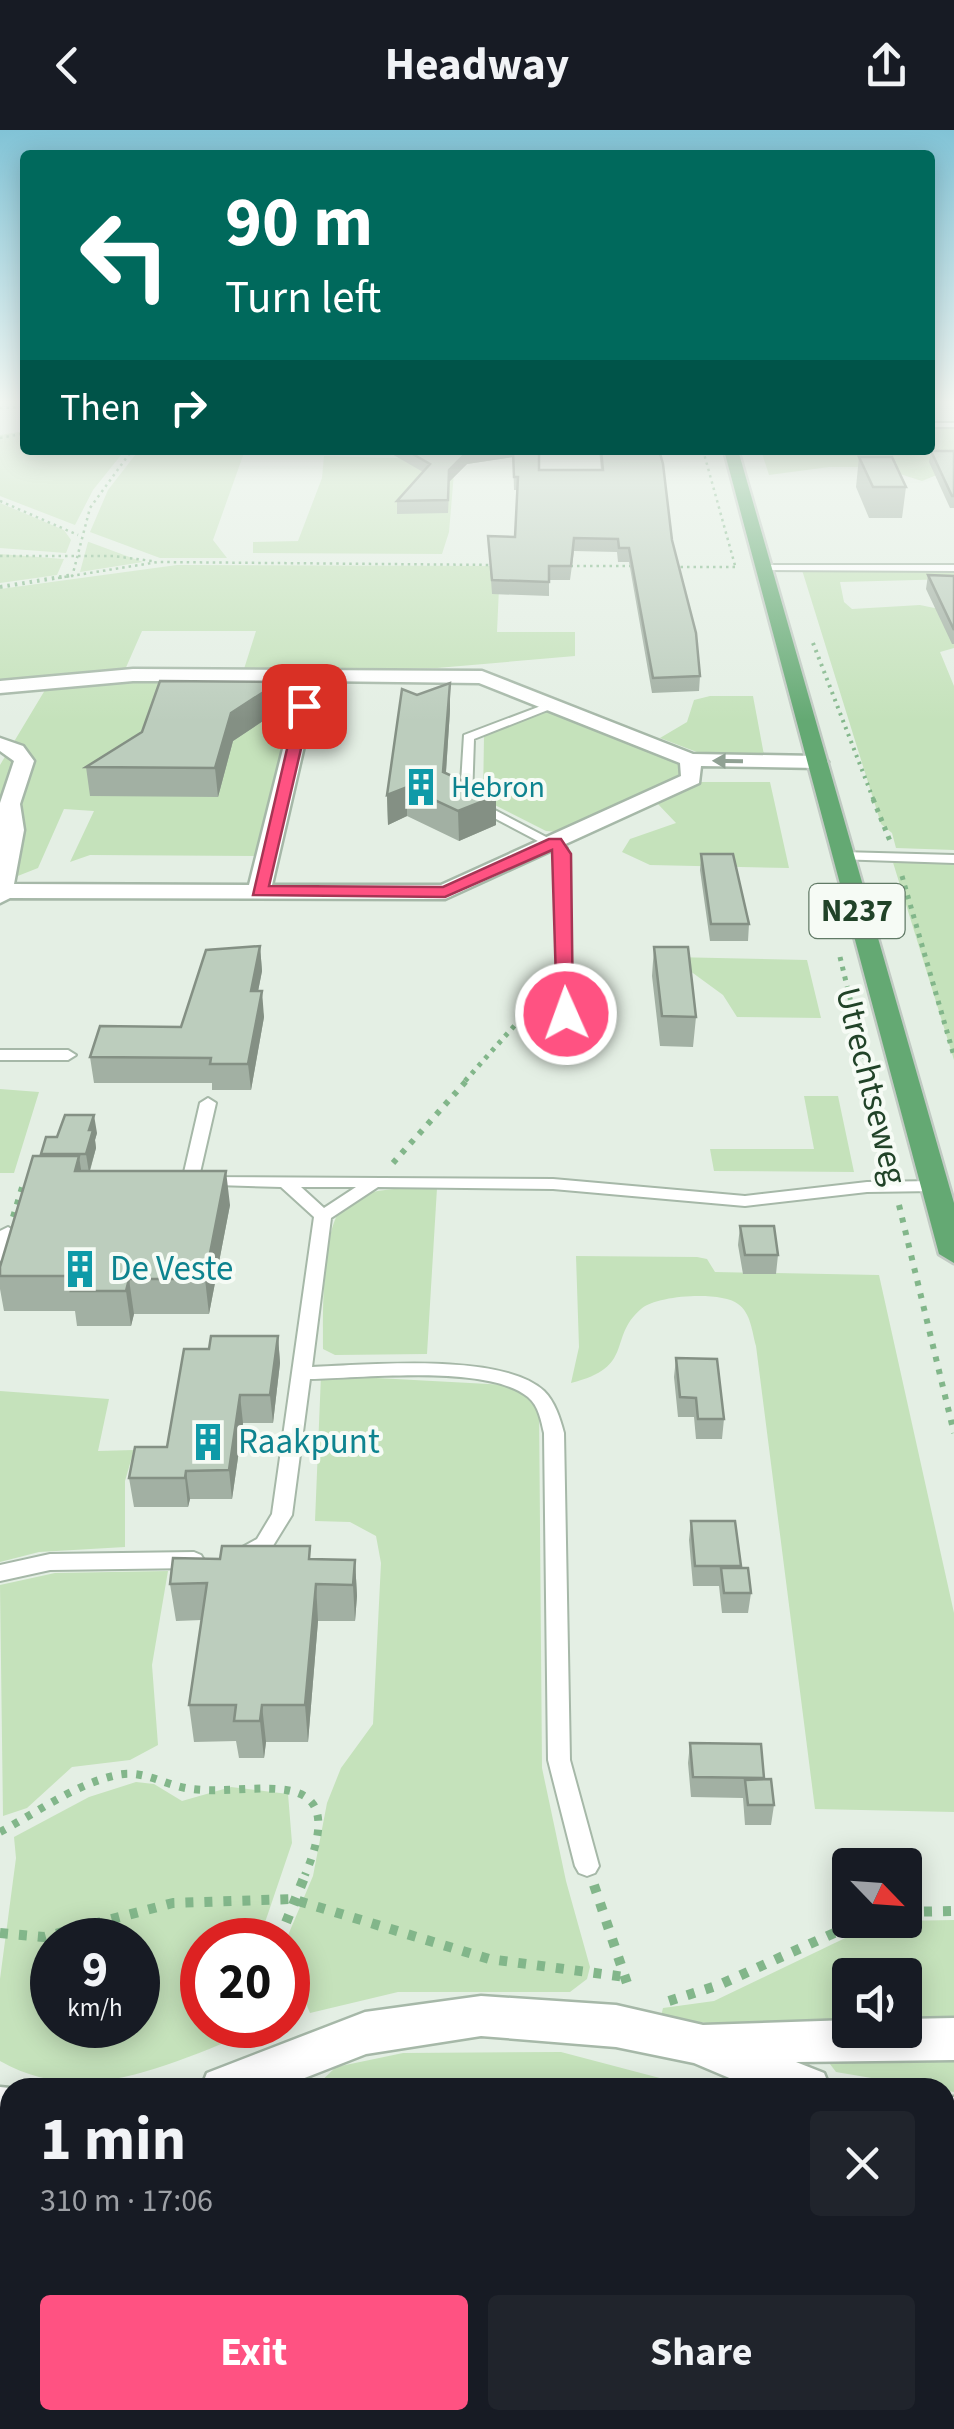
<!DOCTYPE html>
<html lang="en">
<head>
<meta charset="utf-8">
<style>
	:root { --surface:#171b24; --page:#20242c; --text:#f1f3f6; --muted:#9ea1a6; --accent:#ff5282 }
	body { margin:0; font-family:"Source Sans 3",sans-serif; background:var(--page); color:var(--text); height:100vh; display:flex; flex-direction:column; font-size:38px; white-space:nowrap }
	* { box-sizing:border-box; margin:0 }
	p { font-size:32px; color:var(--muted) }
	.icon { flex:none; width:55px; height:55px; fill:none; stroke:currentColor; stroke-width:2; stroke-linecap:round; stroke-linejoin:round }
	.map { position:relative; flex:1; overflow:hidden }
	.sheet { position:absolute; left:0px; top:1948px; width:955px; height:352px; display:flex; flex-direction:column; background:var(--surface); border-radius:30px 30px 0 0; box-shadow:0 5px 25px #0003 }
	.sheet>* { flex:none }
	.top-card { position:absolute; left:20px; top:20px; width:915px; height:305px; border-radius:10px; box-shadow:0 5px 25px #0003; background:#00695c; color:#fff; overflow:hidden }
	.needle { width:65px; rotate:115deg }
	.controls { position:absolute; left:832px; top:1718px; display:grid; gap:20px }
	.controls a { display:grid; place-items:center; width:90px; height:90px; border-radius:10px; background:var(--surface); box-shadow:0 5px 25px #0003; font-size:50px }
	.speed { position:absolute; left:30px; top:1788px; display:flex; gap:20px; font-size:50px; font-weight:700; text-align:center }
	.speed>* { display:grid; place-content:center; width:130px; height:130px; border-radius:50%; background:var(--surface); box-shadow:0 5px 25px #0003; line-height:1 }
	.speed small { font-size:25px; font-weight:400 }
	.speed .limit { border:15px solid #d22; background:#fff; color:#111 }
	.pin { position:absolute; display:grid; place-items:center; width:85px; height:85px; color:#fff; margin:-42px; border-radius:20px; box-shadow:0 5px 15px #0006 }
	.me { position:absolute; width:110px; margin:-55px; rotate:358deg; stroke-linejoin:round; filter:drop-shadow(0 0 8px #0008) }
	.turn { display:flex; align-items:center; gap:35px; height:210px; padding:0 40px; font-size:45px }
	.turn .icon { width:130px; height:130px; stroke-width:2.5 }
	.turn b { display:block; font-size:70px; line-height:85px }
	.then { display:flex; align-items:center; height:95px; padding:0 40px; background:#0003; gap:20px; font-size:38px }
	.round { display:grid; place-items:center; flex:none; width:105px; height:105px; border-radius:10px; background:var(--page) }
	.head { display:flex; align-items:center; justify-content:space-between; height:170px; padding:0 40px }
	h1 { font-size:60px; font-weight:700; line-height:75px }
	.cta { display:flex; gap:20px; margin-top:auto; padding:20px 40px }
	.cta a { flex:1; height:115px; border-radius:10px; background:var(--accent); color:#fff; font-size:40px; font-weight:700; line-height:115px; text-align:center }
	.cta a+a { background:var(--page); color:var(--text) }
	header { display:flex; justify-content:space-between; align-items:center; height:130px; padding:0 40px; background:var(--surface); font-size:45px; font-weight:700 }
	.map>svg:first-child { display:block }
</style>
</head>
<body>
<header><svg class="icon" aria-label="back" viewBox="0 0 24 24"><path d="M15 5l-7 7 7 7"/></svg>Headway<svg class="icon" aria-label="share" viewBox="0 0 24 24"><path d="M12 15V3M7 8l5-5 5 5M5 13v7h14v-7"/></svg></header>
<div class="map">
<svg width="954" height="2299" viewBox="0 0 954 2299">
	<rect width="100%" height="100%" fill="#e4efe4"/>
	<path fill="#c5e2bb" fill-rule="evenodd" d="M 930,296 L 954,296 L 954,338 L 922,351 L 878,337 L 829,337 L 769,345 L 761,320 L 930,320 Z
		M 25,301 L 25,320 L 125,320 L 93,360 L 75,395 L 0,366 L 0,305 Z
		M 139,320 L 245,320 L 213,410 L 227,428 L 160,428 L 90,402 L 108,360 Z
		M 324,326 L 430,329 L 454,343 L 449,402 L 442,424 L 253,423 L 253,412 L 298,411 L 322,348 Z
		M 0,373 L 64,400 L 71,410 L 66,423 L 0,418 Z
		M 88,412 L 89,412 L 143,432 L 80,442 Z
		M 0,424 L 64,429 L 57,445 L 0,453 Z
		M 177,435 L 500,436 L 497,502 L 575,502 L 575,526 L 437,538 L 244,539 L 256,501 L 142,501 L 124,542 L 0,553 L 0,459 Z
		M 954,439 L 954,449 L 840,452 L 844,472 L 852,479 L 920,475 L 954,482 L 954,518 L 940,522 L 954,556 L 954,720 L 896,718 L 892,703 L 881,694 L 802,440 Z
		M 142,547 L 302,548 L 257,726 L 90,725 L 70,732 L 94,681 L 64,679 L 38,738 L 0,753 L 0,635 L 48,555 Z
		M 710,566 L 753,566 L 764,625 L 702,624 L 660,608 L 687,592 L 694,570 Z
		M 547,581 L 566,583 L 681,630 L 682,646 L 559,702 L 546,701 L 483,669 L 484,606 Z
		M 701,652 L 770,652 L 789,738 L 650,735 L 622,722 L 630,709 L 676,693 L 657,673 Z
		M 891,726 L 954,729 L 954,930 Z
		M 671,827 L 807,830 L 821,888 L 737,887 L 723,865 Z
		M 0,959 L 39,962 L 14,1043 L 0,1043 Z
		M 804,966 L 838,966 L 854,1042 L 714,1041 L 710,1019 L 814,1019 Z
		M 437,1058 L 427,1224 L 335,1225 L 323,1219 C 323,1187 320,1083 351,1069 C 377,1057 409,1058 437,1058 Z
		M 576,1126 L 697,1127 L 707,1129 L 715,1142 L 879,1145 L 954,1483 L 954,1682 L 815,1679 L 756,1216 C 752,1202 751,1183 738,1174 C 721,1161 657,1165 641,1179 C 607,1208 636,1237 571,1253 L 579,1217 Z
		M 321,1245 L 507,1255 L 539,1275 L 542,1638 L 566,1751 L 590,1837 L 587,1849 L 570,1862 L 398,1862 L 310,1883 L 288,1831 L 286,1810 L 313,1746 L 327,1673 L 341,1638 L 373,1594 L 381,1433 L 376,1406 L 350,1392 L 315,1391 Z
		M 0,1261 L 109,1269 L 98,1321 L 134,1320 L 125,1351 L 125,1417 L 39,1422 L 0,1432 Z
		M 168,1441 L 152,1535 L 158,1615 L 130,1630 L 72,1637 L 27,1678 L 3,1686 L 0,1455 L 55,1443 Z
		M 136,1652 L 154,1654 L 182,1671 L 231,1657 L 288,1664 L 292,1713 L 259,1810 L 202,1810 L 202,1895 L 266,1897 C 178,1928 90,1982 0,1931 L 0,1849 L 16,1728 L 14,1707 L 89,1667 ZM 52,1810 L 138,1810 L 138,1895 L 52,1895 Z
		M 954,1790 L 954,1898 L 905,1899 L 905,1845 L 850,1845 L 850,1900 L 732,1897 L 661,1886 L 663,1878 L 714,1871 L 864,1799 L 898,1791 Z
		M 561,1922 L 694,1957 L 315,1957 L 336,1937 L 403,1923 Z
		M 834,1926 L 954,1926 L 954,1962 L 836,1942 L 830,1934 Z
		M 0,2012 L 10,2013 L 10,2290 L 135,2290 L 134,2299 L 0,2299 Z
		M 945,2023 L 954,2024 L 954,2299 L 187,2299 L 188,2290 L 945,2290 Z"/>
	<g fill="none" stroke-linecap="round" stroke-linejoin="round">
		<g stroke="#a6b8a8" stroke-width="4">
			<path id="lane" d="M 930,293 L 954,293 L 954,297 L 930,297 Z
				M 762,435 L 954,435 L 954,441 L 759,440 L 757,438 Z
				M 554,571 L 560,574 L 558,576 L 474,609 L 472,668 L 567,718 L 573,884 L 566,888 L 559,884 L 555,720 L 460,670 L 464,605 Z
				M 841,722 L 954,725 L 954,733 L 836,729 L 835,726 Z
				M 0,920 L 68,920 L 76,925 L 68,930 L 0,930 Z
				M 208,968 L 216,973 L 199,1047 L 553,1049 L 745,1066 L 867,1052 L 935,1051 L 943,1056 L 935,1061 L 867,1062 L 745,1076 L 553,1059 L 378,1057 L 331,1088 L 312,1237 C 366,1235 503,1222 544,1261 C 555,1272 560,1288 564,1303 L 570,1630 L 599,1736 L 595,1743 L 587,1746 L 579,1743 L 575,1736 L 548,1630 L 544,1303 C 541,1291 539,1276 528,1267 C 488,1234 362,1248 310,1249 L 292,1385 L 271,1419 L 244,1433 L 237,1430 L 234,1425 L 237,1420 L 257,1409 L 272,1384 L 314,1087 L 281,1057 L 184,1054 L 182,1051 L 200,973 ZM 301,1057 L 356,1057 L 324,1078 Z
				M 8,1097 L 16,1102 L 9,1126 L 0,1131 L 0,1101 Z
				M 194,1422 L 201,1425 L 204,1430 L 201,1435 L 194,1438 L 50,1440 L 0,1451 L 0,1435 L 50,1424 Z
				M 945,2273 L 954,2277 L 954,2299 L 934,2299 L 930,2290 L 945,2290 Z"/>
		</g>
		<g stroke="#a6b8a8" stroke-width="5">
			<path id="street" d="M 133,539 L 482,541 L 693,624 L 818,626 L 828,632 L 818,638 L 701,636 L 699,653 L 445,769 L 10,768 L 0,773 L 0,673 L 14,631 L 0,621 L 0,608 L 23,616 L 34,631 L 20,674 L 24,700 L 14,754 L 249,755 L 300,551 L 133,551 L 0,563 L 0,551 ZM 319,551 L 479,553 L 680,633 L 681,646 L 441,755 L 272,755 Z
				M 481,1866 L 616,1875 L 703,1895 L 850,1890 L 850,1900 L 905,1900 L 905,1889 L 954,1888 L 954,1930 L 796,1932 L 824,1943 L 830,1958 L 753,1958 L 694,1933 L 616,1917 L 481,1906 L 366,1924 L 279,1958 L 201,1958 L 207,1943 L 365,1882 Z
				M 0,1957 L 10,1958 L 10,2002 L 0,2001 Z
				M 945,1967 L 954,1967 L 954,2011 L 945,2011 Z"/>
		</g>
		<g stroke="#c1cac3" stroke-width="5">
			<path id="primary" d="M 724,320 L 738,320 L 954,1073 L 954,1133 L 939,1124 Z"/>
		</g>
		<path stroke="#82b68a" stroke-width="2.5" stroke-dasharray="2.5 4" stroke-linecap="butt" d="M 0,278 L 25,277
			M 0,308 L 25,303
			M 703,320 L 736,439
			M 0,371 L 78,405
			M 0,426 L 113,426 L 152,431
			M 564,436 L 637,436
			M 674,437 L 737,437
			M 72,447 L 90,378 L 132,320
			M 58,448 L 158,432 L 497,435"/>
		<path stroke="#82b68a" stroke-width="4" stroke-dasharray="2.5 5" stroke-linecap="butt" d="M 0,457 L 73,445
			M 813,513 L 874,671"/>
		<path stroke="#82b68a" stroke-width="5" stroke-dasharray="4 6" stroke-linecap="butt" d="M 873,669 L 890,711
			M 902,746 L 954,926
			M 840,827 L 870,951
			M 465,951 L 524,885 L 546,874"/>
		<path stroke="#82b68a" stroke-width="6" stroke-dasharray="5 8" stroke-linecap="butt" d="M 869,949 L 891,1039
			M 393,1033 L 468,949
			M 899,1075 L 954,1303
			M 13,1087 L 24,1051"/>
		<path stroke="#82b68a" stroke-width="8" stroke-dasharray="6 9" stroke-linecap="butt" d="M 0,1702 C 38,1682 75,1654 117,1645 C 144,1639 165,1656 192,1659 C 253,1667 355,1627 305,1745"/>
		<path stroke="#82b68a" stroke-width="10" stroke-dasharray="8 11" stroke-linecap="butt" d="M 594,1755 L 630,1862
			M 905,1782 L 954,1781
			M 0,1803 L 44,1807 L 173,1773 L 292,1769 L 489,1829 L 625,1847
			M 279,1810 L 306,1743
			M 288,1860 L 300,1891
			M 669,1871 L 719,1855 L 863,1790
			M 167,2299 L 168,2290"/>
		<use href="#lane" fill="#fff" fill-rule="evenodd"/>
		<use href="#street" fill="#fff" fill-rule="evenodd"/>
		<use href="#primary" fill="#64a973" fill-rule="evenodd"/>
	</g>
	<path fill="#a2b0a3" d="M 385,320 L 539,320 L 539,340 L 601,340 L 599,320 L 659,320 L 672,410 L 700,546 L 699,561 L 652,563 L 629,432 L 618,432 L 617,422 L 574,421 L 570,450 L 549,450 L 549,466 L 492,464 L 488,406 L 515,407 L 518,360 L 514,360 L 513,327 L 467,334 L 449,352 L 448,383 L 397,384 L 397,371 L 423,342 Z
		M 931,321 L 954,321 L 954,378 L 950,378 L 929,332 Z
		M 859,327 L 906,357 L 902,388 L 869,388 L 856,357 Z
		M 928,445 L 954,446 L 954,514 L 952,514 L 926,459 Z
		M 281,579 L 233,611 L 218,667 L 90,666 L 86,637 Z
		M 450,580 L 446,643 L 496,666 L 496,695 L 459,711 L 407,686 L 388,695 L 387,665 Z
		M 701,724 L 749,794 L 748,811 L 710,811 L 700,740 Z
		M 260,816 L 262,841 L 258,861 L 264,887 L 251,960 L 212,960 L 212,953 L 94,953 L 90,927 L 181,897 Z
		M 654,817 L 696,887 L 693,917 L 660,916 L 652,846 Z
		M 97,1003 L 95,1010 L 96,1018 L 90,1041 L 230,1075 L 209,1184 L 134,1184 L 131,1196 L 77,1196 L 75,1181 L 4,1181 L 0,1159 L 0,1137 L 41,1024 Z
		M 740,1096 L 778,1125 L 776,1144 L 743,1144 L 738,1115 Z
		M 278,1206 L 280,1233 L 273,1293 L 243,1293 L 232,1369 L 190,1369 L 188,1377 L 134,1377 L 129,1348 L 167,1317 L 209,1219 Z
		M 676,1228 L 724,1289 L 722,1309 L 696,1309 L 694,1287 L 678,1287 L 674,1247 Z
		M 691,1391 L 741,1436 L 751,1463 L 748,1483 L 722,1483 L 719,1456 L 693,1456 L 689,1410 Z
		M 311,1429 L 355,1430 L 357,1466 L 355,1491 L 318,1491 L 308,1612 L 266,1612 L 264,1628 L 239,1628 L 236,1611 L 194,1612 L 189,1575 L 202,1490 L 176,1491 L 170,1454 Z
		M 690,1613 L 764,1649 L 774,1675 L 771,1695 L 745,1695 L 743,1668 L 691,1667 L 688,1633 Z
		M 880,2290 L 940,2290 L 937,2299 L 881,2299 Z"/>
	<path fill="#849084" d="M 478,320 L 513,320 L 513,327 L 467,334 L 449,352 L 448,383 L 449,340 L 467,322 Z
		M 279,552 L 281,579 L 233,611 L 218,667 L 215,638 L 231,583 Z
		M 450,553 L 450,580 L 444,671 L 443,642 Z
		M 407,657 L 407,686 L 388,695 L 387,665 Z
		M 496,666 L 496,695 L 459,711 L 458,681 Z
		M 260,816 L 262,841 L 253,887 L 251,861 Z
		M 262,861 L 264,887 L 251,960 L 248,934 Z
		M 94,985 L 97,1003 L 95,1010 L 96,1018 L 89,1043 L 86,1024 L 89,1000 Z
		M 79,1026 L 84,1060 L 75,1041 Z
		M 226,1041 L 230,1075 L 209,1184 L 205,1149 Z
		M 129,1149 L 134,1184 L 131,1196 L 126,1161 Z
		M 278,1206 L 280,1233 L 273,1293 L 270,1265 Z
		M 240,1265 L 243,1293 L 232,1369 L 229,1340 Z
		M 186,1341 L 190,1369 L 188,1377 L 185,1348 Z
		M 355,1430 L 357,1466 L 355,1491 L 353,1455 Z
		M 316,1454 L 318,1491 L 308,1612 L 305,1575 Z
		M 262,1575 L 266,1612 L 264,1628 L 260,1591 Z"/>
	<path fill="#bccdbd" stroke="#849084" stroke-width="2.5" d="M 406,320 L 478,320 L 467,322 L 449,340 L 448,370 L 397,371 L 430,334 Z
		M 513,320 L 539,320 L 539,340 L 603,340 L 601,320 L 659,320 L 663,334 L 672,410 L 696,503 L 700,546 L 653,548 L 629,418 L 619,418 L 618,409 L 574,408 L 571,436 L 549,436 L 549,452 L 492,450 L 488,406 L 515,407 L 518,347 L 514,347 Z
		M 931,321 L 954,321 L 954,366 L 952,366 Z
		M 859,327 L 892,327 L 906,357 L 873,357 Z
		M 928,445 L 954,446 L 954,500 Z
		M 160,551 L 279,552 L 231,583 L 215,638 L 86,637 L 142,602 Z
		M 450,553 L 443,642 L 496,666 L 458,681 L 407,657 L 387,665 L 402,559 L 417,565 Z
		M 701,724 L 733,724 L 749,794 L 711,794 Z
		M 260,816 L 251,861 L 262,861 L 248,934 L 210,934 L 211,928 L 90,927 L 100,896 L 181,897 L 206,820 Z
		M 654,817 L 688,817 L 696,887 L 662,886 Z
		M 65,985 L 94,985 L 89,1000 L 93,1000 L 86,1024 L 41,1024 L 46,1007 L 57,1007 Z
		M 33,1026 L 79,1026 L 75,1041 L 226,1041 L 205,1149 L 129,1149 L 126,1161 L 71,1161 L 76,1146 L 0,1146 L 0,1137 Z
		M 740,1096 L 774,1096 L 778,1125 L 745,1125 Z
		M 211,1206 L 278,1206 L 270,1265 L 240,1265 L 229,1340 L 186,1341 L 185,1348 L 129,1348 L 135,1317 L 167,1317 L 184,1219 L 209,1219 Z
		M 676,1228 L 717,1229 L 724,1289 L 698,1289 L 696,1268 L 680,1267 Z
		M 691,1391 L 735,1391 L 741,1436 L 695,1436 Z
		M 222,1416 L 310,1416 L 309,1429 L 355,1430 L 353,1455 L 316,1454 L 305,1575 L 262,1575 L 260,1591 L 234,1591 L 236,1575 L 189,1575 L 207,1453 L 170,1454 L 173,1428 L 220,1429 Z
		M 721,1438 L 748,1438 L 751,1463 L 724,1463 Z
		M 690,1613 L 761,1614 L 764,1648 L 693,1647 Z
		M 771,1649 L 774,1675 L 748,1675 L 745,1650 Z"/>
	<defs><path id="oneway-solid" d="M-6-.8H1V-3.2L6.5 0L1 3.2V.8H-6Z" transform="scale(2.5)"/></defs>
	<use fill="#90a194" href="#oneway-solid" transform="translate(728 631) rotate(-179)"/>
	<linearGradient id="sky" x2="0" y2="1"><stop stop-color="#81c3d6"/><stop offset="0.46" stop-color="#f3f8f3"/><stop offset="1" stop-color="#f3f8f3" stop-opacity="0"/></linearGradient>
	<rect width="954" height="591" fill="url(#sky)"/>
	<path fill="#ff5282" stroke="#a63554" stroke-width="2.5" d="M 304,572 L 311,576 L 269,756 L 443,757 L 549,709 L 561,709 L 571,724 L 573,888 L 557,884 L 552,720 L 445,767 L 253,765 L 297,576 Z"/>
	<defs>
		<g id="building-bare" transform="scale(3)"><path d="M-4-6H4V6H1V3H-1V6H-4ZM-2.5-4.3h1.7v1.8h-1.7ZM.8-4.3h1.7v1.8H.8ZM-2.5-1h1.7V.8h-1.7ZM.8-1h1.7V.8H.8Z" fill="#0f9aa8" stroke="#f6fbf5" stroke-width="2.5" paint-order="stroke"/></g>
	</defs>
	<g fill-rule="evenodd">
		<use href="#building-bare" x="421" y="657"/>
		<use href="#building-bare" x="80" y="1139"/>
		<use href="#building-bare" x="208" y="1312"/>
	</g>
	<g text-anchor="middle" dominant-baseline="central" stroke-width="8" stroke-linejoin="round" paint-order="stroke">
		<g font-size="30" fill="#0d838f" stroke="#f6fbf5" text-anchor="start">
			<text x="451" y="657">Hebron</text>
		</g>
		<rect fill="#f6fbf5" stroke="#617a66" stroke-width="2.5" x="809.5" y="754" width="95" height="54" rx="8"/>
		<g font-size="32" font-weight="bold" fill="#214328">
			<text x="857" y="781">N237</text>
		</g>
		<g font-size="35" fill="#214328" stroke="#f6fbf5">
			<text transform="translate(871 956) rotate(76)">Utrechtseweg</text>
		</g>
		<g font-size="35" fill="#0d838f" stroke="#f6fbf5" text-anchor="start">
			<text x="110" y="1139">De Veste</text>
			<text x="238" y="1312">Raakpunt</text>
		</g>
	</g>
</svg>
<div class="controls">
<a><svg class="needle" viewBox="-14 -14 28 28"><path d="M0-13l5 13h-10z" fill="#e53935"/><path d="M0 13l5-13h-10z" fill="#9ea1a6"/></svg></a>
<a><svg class="icon" aria-label="sound" viewBox="0 0 24 24"><path d="M4 9h4l5-4v14l-5-4H4zM17 9q2 3 0 6"/></svg></a>
</div>
<div class="speed"><div>9<small>km/h</small></div><div class="limit">20</div></div>
<div class="pin" style="left:304px;top:576px;background:#d93025"><svg class="icon" aria-label="arrive" viewBox="0 0 24 24"><path d="M6 21V4h12l-3 4 3 4H6"/></svg></div>
<svg class="me" style="left:566px;top:884px" viewBox="-20 -20 40 40"><circle r="17" fill="#ff5282" stroke="#fff" stroke-width="3"/><path d="M0-11L8 9 0 5-8 9z" fill="#fff"/></svg>
<div class="top-card">
<div class="turn"><svg class="icon" aria-label="left" viewBox="0 0 24 24"><path d="M17 20v-9H6M10 6l-5 5 5 5"/></svg><div><b>90 m</b>Turn left</div></div>
<div class="then">Then<svg class="icon" aria-label="right" viewBox="0 0 24 24"><path d="M7 20v-9h11M14 6l5 5-5 5"/></svg></div>
</div>
<section class="sheet">
<div class="head"><div><h1>1 min</h1><p>310 m · 17:06</p></div><a class="round"><svg class="icon" aria-label="close" viewBox="0 0 24 24"><path d="M6 6l12 12M18 6L6 18"/></svg></a></div>
<div class="cta"><a>Exit</a><a>Share</a></div>
</section>
</div>
</body>
</html>
